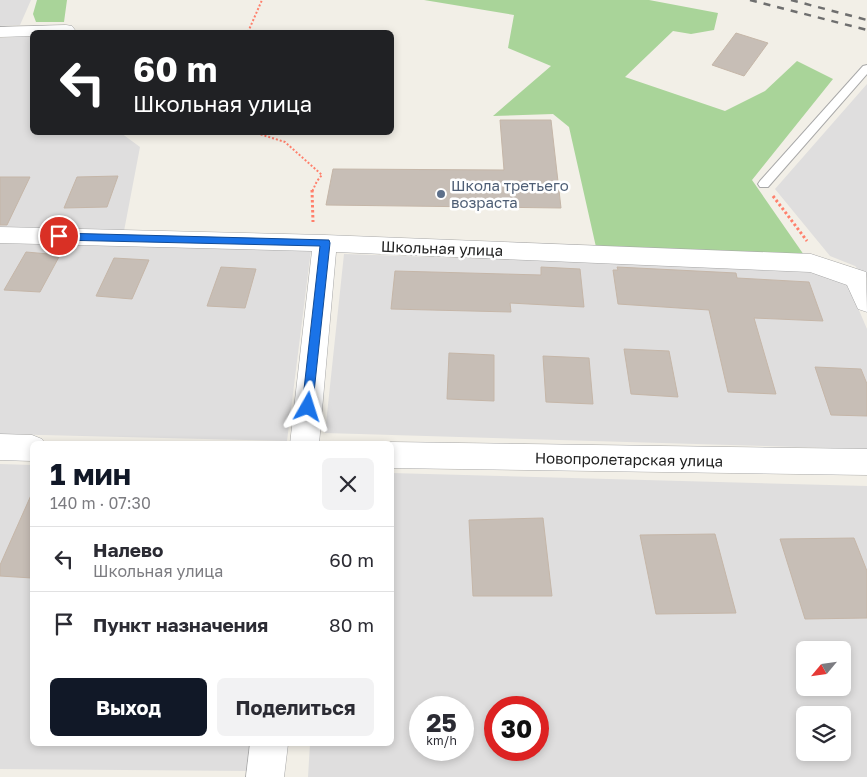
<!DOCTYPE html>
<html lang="ru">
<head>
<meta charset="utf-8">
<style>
	:root { --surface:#fff; --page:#f2f2f3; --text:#2b2b33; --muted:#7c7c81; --line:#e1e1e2; --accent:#111827 }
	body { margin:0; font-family:"Golos Text",sans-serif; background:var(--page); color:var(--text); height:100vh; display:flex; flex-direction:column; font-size:19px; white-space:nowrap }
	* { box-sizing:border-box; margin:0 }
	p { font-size:16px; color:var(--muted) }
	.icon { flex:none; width:28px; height:28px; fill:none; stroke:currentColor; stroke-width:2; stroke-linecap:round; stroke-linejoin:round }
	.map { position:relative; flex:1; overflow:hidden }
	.panel { position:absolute; left:30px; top:441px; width:364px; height:305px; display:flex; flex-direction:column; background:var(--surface); border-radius:8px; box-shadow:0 2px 8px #0003 }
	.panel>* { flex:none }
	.guide { position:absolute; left:30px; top:30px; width:364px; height:105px; border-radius:8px; box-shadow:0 2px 8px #0003; background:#202124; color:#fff; overflow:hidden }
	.needle { width:32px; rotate:241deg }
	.buttons { position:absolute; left:796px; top:641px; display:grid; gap:10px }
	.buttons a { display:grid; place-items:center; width:55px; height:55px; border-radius:8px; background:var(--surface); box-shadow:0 2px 8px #0003; font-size:25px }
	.speed { position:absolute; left:409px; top:696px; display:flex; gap:10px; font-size:25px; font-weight:700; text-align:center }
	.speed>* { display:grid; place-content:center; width:65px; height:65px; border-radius:50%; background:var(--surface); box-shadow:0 2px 8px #0003; line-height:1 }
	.speed small { font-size:12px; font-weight:400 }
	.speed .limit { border:8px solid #d22; background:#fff; color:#111 }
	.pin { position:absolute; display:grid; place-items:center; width:42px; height:42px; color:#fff; margin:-21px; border:2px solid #fff; border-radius:50%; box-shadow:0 1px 5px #0007 }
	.me { position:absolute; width:55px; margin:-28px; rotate:6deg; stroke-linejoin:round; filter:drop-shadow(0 0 4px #0008) }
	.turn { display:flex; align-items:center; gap:18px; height:105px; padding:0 20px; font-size:22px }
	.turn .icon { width:65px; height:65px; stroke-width:2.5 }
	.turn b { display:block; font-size:35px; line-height:42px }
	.round { display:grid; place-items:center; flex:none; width:52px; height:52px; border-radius:8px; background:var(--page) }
	.overview { display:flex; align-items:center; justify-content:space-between; height:85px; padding:0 20px }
	h1 { font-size:30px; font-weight:700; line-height:38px; color:var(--accent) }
	.action { display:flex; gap:10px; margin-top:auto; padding:10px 20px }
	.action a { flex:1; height:58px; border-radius:8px; background:var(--accent); color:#fff; font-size:20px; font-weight:700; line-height:58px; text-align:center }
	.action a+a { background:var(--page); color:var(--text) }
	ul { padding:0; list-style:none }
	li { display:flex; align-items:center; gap:15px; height:65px; padding:0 20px; border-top:1px solid var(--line) }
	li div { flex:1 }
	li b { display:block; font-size:19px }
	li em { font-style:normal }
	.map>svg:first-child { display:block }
</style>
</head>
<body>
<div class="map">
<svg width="867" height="777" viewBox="0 0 867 777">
	<rect width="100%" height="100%" fill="#f2efe7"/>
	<path fill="#dfdede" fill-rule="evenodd" d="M 0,0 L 31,0 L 20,25 L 0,26 Z
		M 32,36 L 32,132 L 121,133 L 140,147 L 124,231 L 0,228 L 0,38 Z
		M 867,84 L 867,278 L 855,266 L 830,256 L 775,189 Z
		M 0,243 L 311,250 L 287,441 L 0,434 Z
		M 344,254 L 806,269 L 847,282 L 867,329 L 867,449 L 325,433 Z
		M 0,464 L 32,465 L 32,744 L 253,744 L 250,771 L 0,769 Z
		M 391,473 L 867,486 L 867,777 L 308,777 L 310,744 L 391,744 ZM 805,650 L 842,650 L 842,688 L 805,688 ZM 420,708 L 462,708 L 462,750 L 420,750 ZM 495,708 L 538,708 L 538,750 L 495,750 ZM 805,715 L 842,715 L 842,752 L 805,752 Z"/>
	<path fill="#a9d499" d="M 37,0 L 67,0 L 64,22 L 36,22 L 33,14 Z
		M 424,0 L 649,0 L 718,13 L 714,30 L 691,34 L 673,31 L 625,77 L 725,111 L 765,91 L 797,61 L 833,79 L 752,180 L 804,255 L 596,247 L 569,127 L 553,114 L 493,116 L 551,66 L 508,48 L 514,15 Z"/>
	<path fill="#c7beb6" stroke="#c5b6a8" d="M 736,33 L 768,43 L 744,76 L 712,65 Z
		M 500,120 L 551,120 L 561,208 L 326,205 L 333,169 L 504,170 Z
		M 118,176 L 107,207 L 64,208 L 77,177 Z
		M 0,177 L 30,177 L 7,225 L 0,225 Z
		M 26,252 L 60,255 L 40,292 L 4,290 Z
		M 114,258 L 149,260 L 132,299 L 96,296 Z
		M 221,267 L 256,269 L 245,308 L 207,306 Z
		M 541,267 L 580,269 L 584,307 L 510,303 L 511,312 L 391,309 L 395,271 L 541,275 Z
		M 617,267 L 736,273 L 737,278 L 809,282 L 823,321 L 754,318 L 776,394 L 728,392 L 709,310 L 618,304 L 613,270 L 618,270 Z
		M 624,349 L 669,351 L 678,397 L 631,394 Z
		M 449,353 L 494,355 L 494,401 L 447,399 Z
		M 543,356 L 589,358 L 593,404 L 546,402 Z
		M 815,367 L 861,369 L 867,384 L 867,416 L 831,415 Z
		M 32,493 L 32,578 L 0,576 L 0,565 Z
		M 543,518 L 552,596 L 473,596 L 469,520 Z
		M 715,534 L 736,613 L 656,614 L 640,535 Z
		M 854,538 L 867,571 L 867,618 L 805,619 L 780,539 Z"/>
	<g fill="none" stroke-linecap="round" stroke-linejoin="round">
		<g stroke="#a8a8a8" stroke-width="2">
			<path id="service" d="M 867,65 L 867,74 L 768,187 L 760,187 L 758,184 L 760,181 L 863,66 Z"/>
		</g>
		<g stroke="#a8a8a8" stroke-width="1">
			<path id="minor" d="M 66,25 L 72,26 L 75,30 L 73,32 L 32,32 L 32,36 L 0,37 L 0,27 Z
				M 0,227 L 325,235 L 811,254 L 866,272 L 867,312 L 858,309 L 847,285 L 810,272 L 336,252 L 319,444 L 290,444 L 312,251 L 0,243 Z
				M 0,434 L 32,435 L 42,439 L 45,444 L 32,444 L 32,461 L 0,460 Z
				M 391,442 L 867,449 L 867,475 L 391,468 L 391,444 L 386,444 Z
				M 250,744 L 288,744 L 284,777 L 246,777 Z"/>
		</g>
		<path stroke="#ff7f6b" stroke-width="2" stroke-dasharray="2 2" stroke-linecap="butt" d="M 248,32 L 262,0
			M 159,132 L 178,132
			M 253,132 L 285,142 L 322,175 L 317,181 L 312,192"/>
		<path stroke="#ff7f6b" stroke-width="3" stroke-dasharray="2.5 2.5" stroke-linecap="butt" d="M 312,190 L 313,222
			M 773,196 L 807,241"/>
		<use href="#service" fill="#fff" fill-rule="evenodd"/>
		<use href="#minor" fill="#fff" fill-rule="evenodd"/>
		<path stroke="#6f6f6f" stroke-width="2.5" stroke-dasharray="7 7" stroke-linecap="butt" d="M 750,0 L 867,30
			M 791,0 L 867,20"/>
	</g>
	<path fill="#1a73e8" stroke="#114b97" d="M 59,233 L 329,240 L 330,243 L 312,411 L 304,411 L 302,407 L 320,246 L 59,240 L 54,236 Z"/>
	<circle fill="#5c6f8a" stroke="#fff" stroke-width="2" cx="441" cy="194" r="5"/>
	<g text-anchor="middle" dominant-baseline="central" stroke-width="5" stroke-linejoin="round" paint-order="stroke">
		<g font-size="15" fill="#4e5e75" stroke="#fff" text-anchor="start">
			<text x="451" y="185">Школа третьего<tspan x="451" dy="17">возраста</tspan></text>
		</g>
		<g font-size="15" fill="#212121" stroke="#fff">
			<text transform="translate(442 248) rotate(2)">Школьная улица</text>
			<text transform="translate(629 459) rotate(1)">Новопролетарская улица</text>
		</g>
	</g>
</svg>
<div class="buttons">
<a><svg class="needle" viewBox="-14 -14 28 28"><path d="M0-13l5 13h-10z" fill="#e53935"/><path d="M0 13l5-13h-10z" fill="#7c7c81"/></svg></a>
<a><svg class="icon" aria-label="layers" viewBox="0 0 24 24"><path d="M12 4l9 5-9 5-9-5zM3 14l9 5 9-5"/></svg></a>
</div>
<div class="speed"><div>25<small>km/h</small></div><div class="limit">30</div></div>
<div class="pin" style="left:59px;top:236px;background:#d93025"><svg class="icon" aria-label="arrive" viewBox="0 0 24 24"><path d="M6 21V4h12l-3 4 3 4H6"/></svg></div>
<svg class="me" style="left:308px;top:407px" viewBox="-20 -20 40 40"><path d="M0-17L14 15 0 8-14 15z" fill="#1a73e8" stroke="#fff" stroke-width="4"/></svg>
<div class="guide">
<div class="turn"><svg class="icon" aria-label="left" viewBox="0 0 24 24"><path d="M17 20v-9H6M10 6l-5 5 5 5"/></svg><div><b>60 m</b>Школьная улица</div></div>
</div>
<section class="panel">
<div class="overview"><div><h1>1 мин</h1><p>140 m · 07:30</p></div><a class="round"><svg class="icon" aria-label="close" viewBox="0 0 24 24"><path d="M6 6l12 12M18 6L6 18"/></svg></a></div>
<ul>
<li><svg class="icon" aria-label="left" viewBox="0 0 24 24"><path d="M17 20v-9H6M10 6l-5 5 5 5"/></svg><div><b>Налево</b><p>Школьная улица</p></div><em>60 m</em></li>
<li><svg class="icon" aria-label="arrive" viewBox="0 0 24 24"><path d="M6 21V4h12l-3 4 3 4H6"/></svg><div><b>Пункт назначения</b></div><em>80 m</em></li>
</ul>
<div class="action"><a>Выход</a><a>Поделиться</a></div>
</section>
</div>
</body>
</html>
